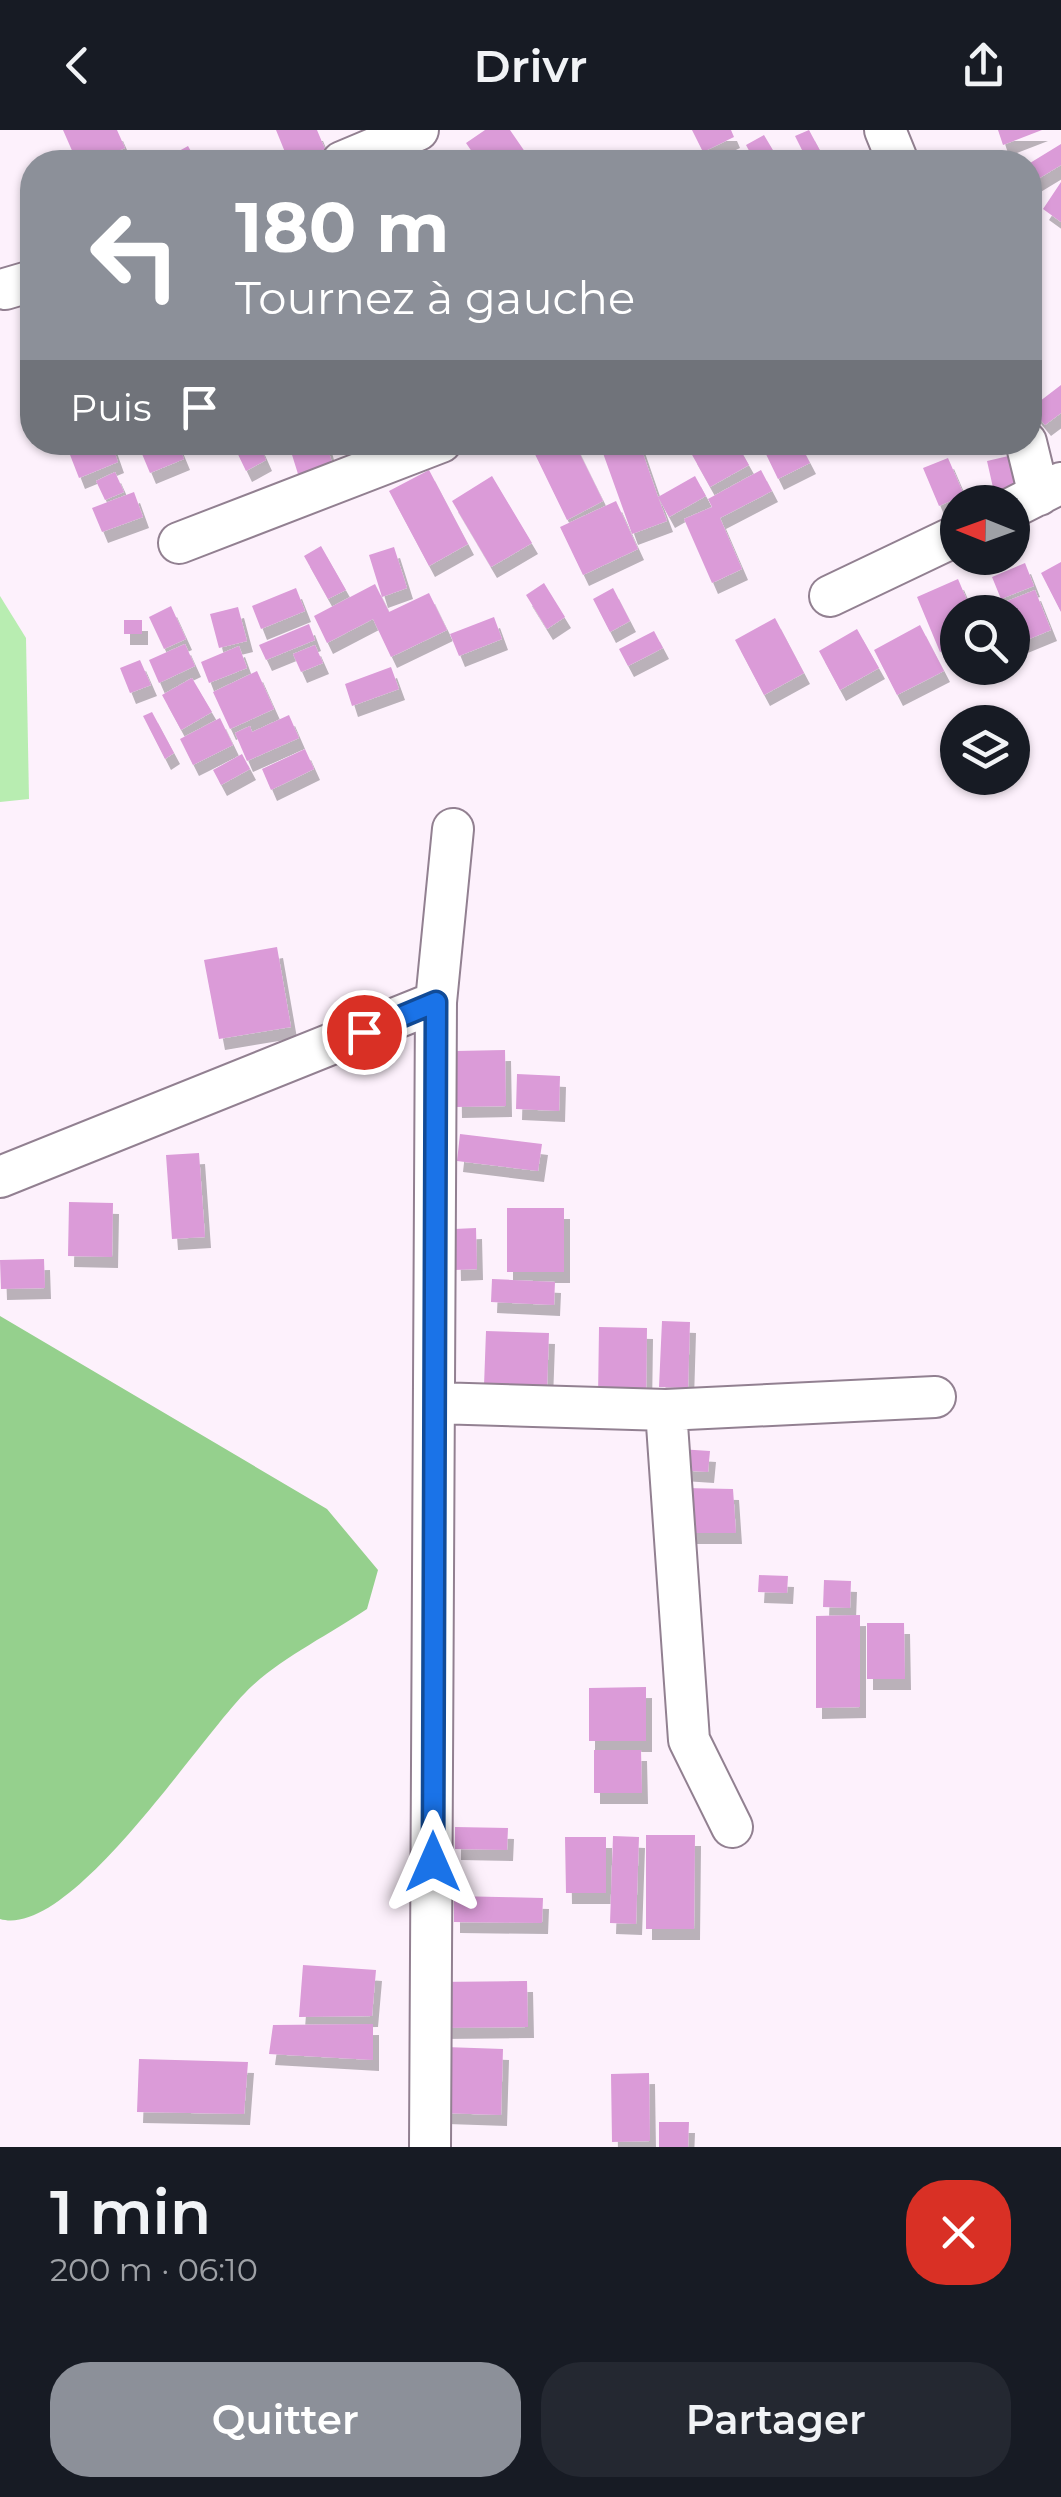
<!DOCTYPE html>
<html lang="fr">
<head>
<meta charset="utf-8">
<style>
	:root { --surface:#171b24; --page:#242831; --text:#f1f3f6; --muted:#9ea1a6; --accent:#8c9099 }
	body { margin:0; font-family:Montserrat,sans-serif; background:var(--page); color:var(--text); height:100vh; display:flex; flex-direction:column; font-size:38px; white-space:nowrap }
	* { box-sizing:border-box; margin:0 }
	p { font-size:32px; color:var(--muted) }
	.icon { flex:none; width:55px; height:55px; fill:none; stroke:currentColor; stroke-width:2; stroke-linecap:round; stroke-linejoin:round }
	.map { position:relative; height:2017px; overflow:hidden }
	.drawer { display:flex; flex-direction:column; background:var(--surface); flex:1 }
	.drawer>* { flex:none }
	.top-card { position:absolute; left:20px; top:20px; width:1022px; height:305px; border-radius:40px; box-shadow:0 2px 8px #0004; background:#8c9099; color:#fff; overflow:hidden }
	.needle { width:65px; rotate:271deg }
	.controls { position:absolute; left:940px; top:355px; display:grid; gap:20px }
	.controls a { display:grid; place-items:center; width:90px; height:90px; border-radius:50%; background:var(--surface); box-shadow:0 2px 8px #0004; font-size:50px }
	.pin { position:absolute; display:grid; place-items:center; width:85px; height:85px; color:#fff; margin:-42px; border:5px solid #fff; border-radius:50%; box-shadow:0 2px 10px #0007 }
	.me { position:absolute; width:110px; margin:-55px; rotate:0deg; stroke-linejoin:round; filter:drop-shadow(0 0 8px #0008) }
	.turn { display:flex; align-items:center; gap:35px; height:210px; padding:0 50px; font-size:45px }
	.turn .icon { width:130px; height:130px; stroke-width:2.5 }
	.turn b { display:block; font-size:70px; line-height:85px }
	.then { display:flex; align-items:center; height:95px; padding:0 50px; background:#0003; gap:20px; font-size:38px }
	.round { display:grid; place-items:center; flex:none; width:105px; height:105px; border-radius:40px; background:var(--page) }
	.headline { display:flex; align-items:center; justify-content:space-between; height:170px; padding:0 50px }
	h1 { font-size:60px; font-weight:600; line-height:75px }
	.cta { display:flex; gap:20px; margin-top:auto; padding:20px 50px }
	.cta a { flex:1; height:115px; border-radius:40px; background:var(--accent); color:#fff; font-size:40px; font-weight:600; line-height:115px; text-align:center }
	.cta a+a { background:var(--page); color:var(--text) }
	header { display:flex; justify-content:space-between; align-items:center; height:130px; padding:0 50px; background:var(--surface); font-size:45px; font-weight:600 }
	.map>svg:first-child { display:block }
</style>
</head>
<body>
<header><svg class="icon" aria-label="back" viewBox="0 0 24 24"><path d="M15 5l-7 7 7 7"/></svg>Drivr<svg class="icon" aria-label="share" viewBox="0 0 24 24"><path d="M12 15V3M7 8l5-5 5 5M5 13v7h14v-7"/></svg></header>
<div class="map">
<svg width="1061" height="2017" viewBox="0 0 1061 2017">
	<defs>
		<filter id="shadow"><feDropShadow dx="6" dy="11" stdDeviation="0" flood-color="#0004"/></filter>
	</defs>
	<rect width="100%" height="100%" fill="#fdf1fc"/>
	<path fill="#b8edb1" d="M 0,466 L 26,508 L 29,669 L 0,672 Z"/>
	<path fill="#95d08d" d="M 0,1186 L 327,1379 L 378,1440 L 367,1479 C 330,1504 285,1526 252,1556 C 202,1602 72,1810 0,1789 Z"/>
	<path fill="#db9bd8" filter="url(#shadow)" d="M 63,0 L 117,0 L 125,18 L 91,32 L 77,32 Z
		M 276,0 L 317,0 L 325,19 L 289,32 Z
		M 485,0 L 510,0 L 532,32 L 479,32 L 466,13 Z
		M 692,0 L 731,0 L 734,7 L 703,22 Z
		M 809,0 L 824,28 L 816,32 L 808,32 L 795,6 Z
		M 998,0 L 1042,0 L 1003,15 Z
		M 764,5 L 780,32 L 755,32 L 746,15 Z
		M 1061,14 L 1061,35 L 1033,52 L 1030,33 Z
		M 188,16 L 197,32 L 159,32 Z
		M 874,21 L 879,32 L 845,32 Z
		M 1061,52 L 1061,92 L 1043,79 Z
		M 1061,255 L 1061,283 L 1045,295 L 1031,278 Z
		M 65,312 L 111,312 L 118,332 L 79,348 Z
		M 137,312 L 177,312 L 184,329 L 150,343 Z
		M 232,312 L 258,312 L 266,330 L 246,341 Z
		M 288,312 L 326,312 L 332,333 L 298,344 Z
		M 574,312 L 603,371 L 567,390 L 530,314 Z
		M 599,312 L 639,312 L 658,367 L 695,346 L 706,366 L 669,387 L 658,367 L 667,391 L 632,404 Z
		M 709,312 L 736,312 L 749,335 L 710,357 L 691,323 Z
		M 774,312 L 799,312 L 810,333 L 778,349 L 763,318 Z
		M 1017,324 L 1024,355 L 994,362 L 987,331 Z
		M 948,328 L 964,365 L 939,376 L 923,338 Z
		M 429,340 L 468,414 L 429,436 L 389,361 Z
		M 761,340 L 772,361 L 720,388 L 742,439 L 712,453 L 684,389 L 712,377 L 708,369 Z
		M 115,342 L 124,362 L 105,370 L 96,351 Z
		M 492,346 L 532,413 L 491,437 L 452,371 Z
		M 134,362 L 143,387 L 102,402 L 92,378 Z
		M 616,371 L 638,419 L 583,445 L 560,397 Z
		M 321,416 L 346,460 L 328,469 L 304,426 Z
		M 394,417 L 407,458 L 382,467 L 369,425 Z
		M 1061,432 L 1061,482 L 1041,443 Z
		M 1025,433 L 1034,456 L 1001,469 L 992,447 Z
		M 958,449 L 972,482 L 958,482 L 958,514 L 940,522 L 917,467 Z
		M 544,453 L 565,487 L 547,499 L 526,465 Z
		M 375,454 L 389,482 L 429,463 L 447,500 L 391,527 L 373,489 L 327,513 L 314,486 Z
		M 296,458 L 305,481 L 261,499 L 252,476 Z
		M 613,458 L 630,491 L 610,502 L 593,469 Z
		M 1035,460 L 1051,500 L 1012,516 L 1012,482 L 979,482 Z
		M 171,476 L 186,509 L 164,519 L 149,487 Z
		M 238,477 L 247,511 L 219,518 L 210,484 Z
		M 494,487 L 502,509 L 459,526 L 450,504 Z
		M 775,488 L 804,543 L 764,565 L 735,510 Z
		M 124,490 L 142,490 L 142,504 L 124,504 Z
		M 309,494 L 315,510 L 266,530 L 259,515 Z
		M 920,495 L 944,541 L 897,565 L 874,520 Z
		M 857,499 L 879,538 L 840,560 L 819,521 Z
		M 654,501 L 663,518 L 628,536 L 619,519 Z
		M 185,514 L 195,536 L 159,553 L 149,530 Z
		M 315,515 L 323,533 L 301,542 L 293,524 Z
		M 239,516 L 247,538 L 209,553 L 201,532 Z
		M 140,530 L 151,555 L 130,563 L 120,538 Z
		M 391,537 L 399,559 L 352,576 L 345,554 Z
		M 257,541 L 274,579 L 230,599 L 213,562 Z
		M 192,548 L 212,582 L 181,600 L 162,565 Z
		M 152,582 L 174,623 L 165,629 L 143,586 Z
		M 289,585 L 299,608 L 247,631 L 235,603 L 250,596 L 252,602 Z
		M 220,588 L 233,615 L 193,635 L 180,609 Z
		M 305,619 L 314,639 L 271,660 L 262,639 Z
		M 242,624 L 250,639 L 221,655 L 213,640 Z
		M 277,817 L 291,897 L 219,909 L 204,830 Z
		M 505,920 L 506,976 L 456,977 L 455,921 Z
		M 517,944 L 560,946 L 559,981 L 516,979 Z
		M 460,1004 L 542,1014 L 538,1041 L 457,1031 Z
		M 199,1023 L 205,1107 L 172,1109 L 166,1025 Z
		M 69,1072 L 113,1073 L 112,1127 L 68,1126 Z
		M 507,1078 L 564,1078 L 564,1142 L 507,1142 Z
		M 476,1098 L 477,1139 L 455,1140 L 454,1099 Z
		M 44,1129 L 45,1158 L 1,1159 L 0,1130 Z
		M 492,1149 L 555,1152 L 554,1175 L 491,1172 Z
		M 662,1191 L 690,1192 L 688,1258 L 659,1257 Z
		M 599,1197 L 647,1198 L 646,1269 L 598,1269 Z
		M 486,1201 L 549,1203 L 547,1258 L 484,1256 Z
		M 679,1319 L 710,1321 L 708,1342 L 678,1340 Z
		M 683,1358 L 733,1359 L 736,1403 L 689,1403 Z
		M 759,1445 L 788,1446 L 787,1463 L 758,1462 Z
		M 824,1450 L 851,1451 L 850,1478 L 823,1477 Z
		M 860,1485 L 860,1577 L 816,1578 L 816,1486 Z
		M 867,1493 L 904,1493 L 905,1549 L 867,1549 Z
		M 646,1557 L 646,1611 L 589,1611 L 589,1558 Z
		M 594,1620 L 641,1620 L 642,1663 L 594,1663 Z
		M 455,1697 L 508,1698 L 507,1720 L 455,1719 Z
		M 646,1705 L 695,1705 L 694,1799 L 646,1799 Z
		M 613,1706 L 639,1707 L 636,1794 L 610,1793 Z
		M 565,1707 L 606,1707 L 606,1763 L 566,1763 Z
		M 454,1766 L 543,1768 L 542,1793 L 454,1792 Z
		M 303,1835 L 376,1840 L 372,1886 L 299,1887 Z
		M 527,1851 L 528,1897 L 434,1898 L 434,1852 Z
		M 373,1894 L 373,1930 L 269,1924 L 273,1895 Z
		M 445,1917 L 503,1919 L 501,1985 L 442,1983 Z
		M 139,1929 L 248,1932 L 244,1984 L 137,1982 Z
		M 649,1943 L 650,2011 L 612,2012 L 611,1944 Z
		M 659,1992 L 689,1992 L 688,2017 L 659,2017 Z"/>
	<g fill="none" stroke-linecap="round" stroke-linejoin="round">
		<g stroke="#928091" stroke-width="44">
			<path id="minor" d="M 885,0 L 898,32
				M 342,32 L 418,0
				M 5,159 L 32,151
				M 1026,312 L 1039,365
				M 1012,378 L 1061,353
				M 179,413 L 441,312
				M 830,466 L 958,405
				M 0,1047 L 436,872
				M 435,1273 L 666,1280 L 935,1267
				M 666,1280 L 689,1610 L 732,1697
				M 430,2017 L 436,872 L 453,699"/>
		</g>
		<use href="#minor" stroke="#fff" stroke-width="40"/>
	</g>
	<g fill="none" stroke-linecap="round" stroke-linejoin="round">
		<g stroke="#114b97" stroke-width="25">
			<path id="route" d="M 364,902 L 436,872 L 433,1732"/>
		</g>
		<use href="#route" stroke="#1a73e8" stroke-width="18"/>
	</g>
</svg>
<div class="controls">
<a><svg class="needle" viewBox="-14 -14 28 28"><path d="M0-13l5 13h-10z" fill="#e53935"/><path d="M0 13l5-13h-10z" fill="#9ea1a6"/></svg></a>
<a><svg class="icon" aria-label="search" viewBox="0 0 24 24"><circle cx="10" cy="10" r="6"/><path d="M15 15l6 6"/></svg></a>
<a><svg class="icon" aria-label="layers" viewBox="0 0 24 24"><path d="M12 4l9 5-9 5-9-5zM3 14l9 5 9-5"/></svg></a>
</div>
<div class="pin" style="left:364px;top:902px;background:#d93025"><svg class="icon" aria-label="arrive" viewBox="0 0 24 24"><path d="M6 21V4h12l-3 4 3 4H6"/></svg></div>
<svg class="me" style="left:433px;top:1732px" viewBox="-20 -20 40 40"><path d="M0-17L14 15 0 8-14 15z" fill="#1a73e8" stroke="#fff" stroke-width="4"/></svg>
<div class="top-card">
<div class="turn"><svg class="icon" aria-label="left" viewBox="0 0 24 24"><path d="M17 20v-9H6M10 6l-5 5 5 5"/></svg><div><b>180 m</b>Tournez à gauche</div></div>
<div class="then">Puis<svg class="icon" aria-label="arrive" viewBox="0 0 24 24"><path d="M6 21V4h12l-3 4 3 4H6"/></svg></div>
</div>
</div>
<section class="drawer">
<div class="headline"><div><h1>1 min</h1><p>200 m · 06:10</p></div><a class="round" style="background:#d93025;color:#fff"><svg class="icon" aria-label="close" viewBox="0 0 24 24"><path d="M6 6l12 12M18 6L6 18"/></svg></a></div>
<div class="cta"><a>Quitter</a><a>Partager</a></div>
</section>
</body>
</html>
